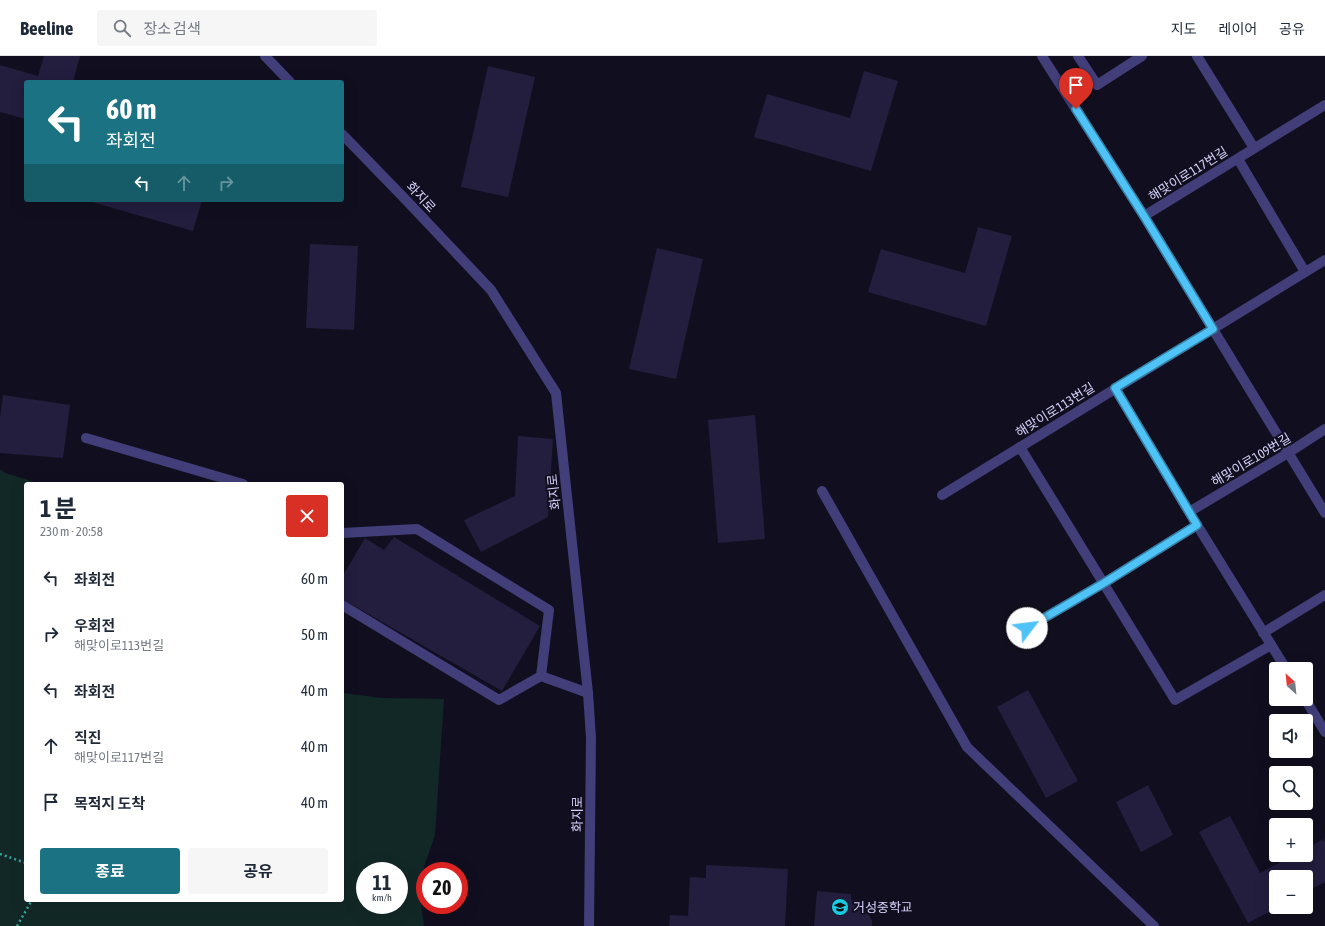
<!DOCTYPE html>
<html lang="ko">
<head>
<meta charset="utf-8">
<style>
	:root { --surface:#fff; --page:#f6f6f7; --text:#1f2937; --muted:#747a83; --line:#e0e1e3; --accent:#1b7283 }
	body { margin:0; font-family:"Asap Condensed","Noto Sans KR",sans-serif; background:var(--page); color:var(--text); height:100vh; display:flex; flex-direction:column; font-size:15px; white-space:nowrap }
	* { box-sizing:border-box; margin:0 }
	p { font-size:13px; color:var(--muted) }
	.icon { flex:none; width:22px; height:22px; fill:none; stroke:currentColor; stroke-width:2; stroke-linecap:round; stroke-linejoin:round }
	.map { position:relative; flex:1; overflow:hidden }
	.sheet { position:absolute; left:24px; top:426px; width:320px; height:420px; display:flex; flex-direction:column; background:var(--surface); border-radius:4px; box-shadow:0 4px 16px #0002 }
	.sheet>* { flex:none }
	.top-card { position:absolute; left:24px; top:24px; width:320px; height:122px; border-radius:4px; box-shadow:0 4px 16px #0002; background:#1b7283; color:#fff; overflow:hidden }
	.needle { width:26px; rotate:333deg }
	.tools { position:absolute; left:1269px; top:606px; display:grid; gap:8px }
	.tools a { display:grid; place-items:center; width:44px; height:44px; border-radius:4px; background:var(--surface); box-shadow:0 4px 16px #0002; font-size:20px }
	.speed { position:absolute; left:356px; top:806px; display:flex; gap:8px; font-size:20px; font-weight:700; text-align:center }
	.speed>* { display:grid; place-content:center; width:52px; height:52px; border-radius:50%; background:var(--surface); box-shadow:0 4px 16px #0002; line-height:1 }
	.speed small { font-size:10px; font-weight:400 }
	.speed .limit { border:6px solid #d22; background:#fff; color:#111 }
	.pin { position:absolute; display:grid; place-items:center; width:34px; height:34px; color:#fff; margin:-41px -17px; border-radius:50% 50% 50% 0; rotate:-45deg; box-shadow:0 0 4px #0007 }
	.pin .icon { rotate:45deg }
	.me { position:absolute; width:44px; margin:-22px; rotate:60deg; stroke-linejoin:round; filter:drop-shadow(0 0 3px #0008) }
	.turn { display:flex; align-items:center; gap:14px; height:84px; padding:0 16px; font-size:18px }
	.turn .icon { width:52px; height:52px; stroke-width:2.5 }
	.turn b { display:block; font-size:28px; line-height:34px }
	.lanes { display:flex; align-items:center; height:38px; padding:0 16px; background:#0003; justify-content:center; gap:20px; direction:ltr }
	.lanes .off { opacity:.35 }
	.round { display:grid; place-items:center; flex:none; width:42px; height:42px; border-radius:4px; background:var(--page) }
	.head { display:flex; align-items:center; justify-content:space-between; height:68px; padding:0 16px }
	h1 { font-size:24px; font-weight:700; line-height:30px }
	.primary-button { display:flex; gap:8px; margin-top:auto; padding:8px 16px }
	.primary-button a { flex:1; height:46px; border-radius:4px; background:var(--accent); color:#fff; font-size:16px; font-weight:700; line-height:46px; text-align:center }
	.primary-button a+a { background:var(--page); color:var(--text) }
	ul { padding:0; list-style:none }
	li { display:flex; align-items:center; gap:12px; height:56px; padding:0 16px }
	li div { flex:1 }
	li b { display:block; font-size:15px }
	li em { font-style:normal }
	header { display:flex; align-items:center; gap:24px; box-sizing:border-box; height:56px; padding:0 20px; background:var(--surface); border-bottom:1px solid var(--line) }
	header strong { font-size:19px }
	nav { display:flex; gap:22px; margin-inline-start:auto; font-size:14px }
	.search { width:280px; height:36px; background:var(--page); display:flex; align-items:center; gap:10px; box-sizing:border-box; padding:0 14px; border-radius:4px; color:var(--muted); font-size:15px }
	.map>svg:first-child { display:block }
</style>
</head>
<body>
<header>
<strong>Beeline</strong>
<div class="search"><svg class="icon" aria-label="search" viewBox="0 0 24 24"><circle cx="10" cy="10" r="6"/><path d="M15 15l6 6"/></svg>장소 검색</div>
<nav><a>지도</a><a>레이어</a><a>공유</a></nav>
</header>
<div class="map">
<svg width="1325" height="870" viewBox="0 0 1325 870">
	<rect width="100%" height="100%" fill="#110f1f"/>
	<path fill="#122827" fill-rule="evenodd" d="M 0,413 L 5,417 L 42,428 L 26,428 L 26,844 L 342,844 L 342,637 L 382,642 L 444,643 L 435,779 L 418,828 L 424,870 L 0,870 ZM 365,815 L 399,815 L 399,849 L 365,849 Z"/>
	<path fill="#231d3e" d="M 44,0 L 80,0 L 73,26 L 26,26 L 26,63 L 0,56 L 0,9 L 38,20 Z
		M 488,10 L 535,21 L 508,141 L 461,131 Z
		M 864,15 L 898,25 L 871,115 L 754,81 L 767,38 L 850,62 Z
		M 85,144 L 202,144 L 193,175 Z
		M 978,171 L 1012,180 L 986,270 L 868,236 L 881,193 L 965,217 Z
		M 310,188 L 358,190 L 354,274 L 306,272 Z
		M 657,192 L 703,203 L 676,323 L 629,313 Z
		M 3,339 L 70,349 L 63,402 L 0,397 L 0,362 Z
		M 755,359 L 765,483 L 718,487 L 708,364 Z
		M 518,380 L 553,383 L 548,461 L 481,496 L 464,464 L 515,440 Z
		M 394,481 L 540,570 L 502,635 L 342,543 L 342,521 L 365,482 L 384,494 Z
		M 1028,634 L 1078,725 L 1046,742 L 997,651 Z
		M 1148,729 L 1173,779 L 1141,796 L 1116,746 Z
		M 1230,760 L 1260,817 L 1294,799 L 1306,799 L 1306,793 L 1323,783 L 1325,786 L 1325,826 L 1306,836 L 1306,821 L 1276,821 L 1276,851 L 1278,851 L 1248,867 L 1199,776 Z
		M 706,809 L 788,813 L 785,870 L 669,870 L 670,859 L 688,860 L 690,821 L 706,822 Z
		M 817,835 L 851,838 L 851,844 L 865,845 L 864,856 L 869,859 L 872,865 L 872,870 L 814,870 Z"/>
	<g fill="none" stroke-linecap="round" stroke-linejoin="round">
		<path stroke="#3aa5a0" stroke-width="2.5" stroke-dasharray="2 3" stroke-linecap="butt" d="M 0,798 L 26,807
			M 17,870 L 32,844"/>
		<path stroke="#413e79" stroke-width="10" d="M 1042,0 L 1144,160
			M 86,382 L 243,428
			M 1020,391 L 1175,644 L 1271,589
			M 822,435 L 967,691 L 1154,870
			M 342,477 L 417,473 L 549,554 L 541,620
			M 342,549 L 499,644 L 541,620
			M 1027,572 L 1104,527 L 1197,469
			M 541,620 L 588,637"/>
		<path stroke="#413e79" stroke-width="10" d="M 1078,0 L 1097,29 L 1142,0
			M 1197,0 L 1254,92
			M 1325,49 L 1144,160 L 1325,457
			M 1238,103 L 1305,216
			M 1115,332 L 1189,456 L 1286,613
			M 942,439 L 1325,204
			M 1189,456 L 1288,397 L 1325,373
			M 1263,577 L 1325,539
			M 1305,643 L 1325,676"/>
		<path stroke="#413e79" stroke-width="10" d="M 265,0 L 290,26
			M 342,78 L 406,144 L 491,234 L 556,337 L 588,637 L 591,682 L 589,870"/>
	</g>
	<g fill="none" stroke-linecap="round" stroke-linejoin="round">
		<g stroke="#337fa1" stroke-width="10">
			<path id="route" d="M 1027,572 L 1104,527 L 1197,469 L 1115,332 L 1213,273 L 1144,160 L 1076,53"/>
		</g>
		<use href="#route" stroke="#4fc3f7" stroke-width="7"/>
	</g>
	<defs>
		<g id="school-disc" transform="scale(0.9)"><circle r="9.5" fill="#17cbe0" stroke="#110f1f"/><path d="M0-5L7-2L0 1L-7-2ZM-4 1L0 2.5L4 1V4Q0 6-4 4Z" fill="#111"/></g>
	</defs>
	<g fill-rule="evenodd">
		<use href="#school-disc" x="840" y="851"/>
	</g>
	<g text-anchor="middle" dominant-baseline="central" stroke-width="4" stroke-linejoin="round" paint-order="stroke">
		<g font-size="13" fill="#d6d1fa" stroke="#110f1f">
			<text transform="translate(1188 118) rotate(-32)">해맞이로117번길</text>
			<text transform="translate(421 141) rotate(47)">화지로</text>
			<text transform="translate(1055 354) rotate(-32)">해맞이로113번길</text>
			<text transform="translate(1251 404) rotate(-31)">해맞이로109번길</text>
			<text transform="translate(554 436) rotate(-96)">화지로</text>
			<text transform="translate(577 758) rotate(-90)">화지로</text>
		</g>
		<g font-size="13" fill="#d6d1fa" stroke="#110f1f" text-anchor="start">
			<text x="853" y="851">거성중학교</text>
		</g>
	</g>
</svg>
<div class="tools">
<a><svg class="needle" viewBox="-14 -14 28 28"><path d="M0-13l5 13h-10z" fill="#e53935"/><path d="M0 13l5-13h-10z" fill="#747a83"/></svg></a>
<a><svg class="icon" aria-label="sound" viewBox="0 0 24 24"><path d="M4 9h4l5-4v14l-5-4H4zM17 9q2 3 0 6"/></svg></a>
<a><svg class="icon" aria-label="search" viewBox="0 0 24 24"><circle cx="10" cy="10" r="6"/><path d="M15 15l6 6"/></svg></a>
<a>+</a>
<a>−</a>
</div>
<div class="speed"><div>11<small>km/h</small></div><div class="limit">20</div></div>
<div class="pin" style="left:1076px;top:53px;background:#d93025"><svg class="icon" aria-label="arrive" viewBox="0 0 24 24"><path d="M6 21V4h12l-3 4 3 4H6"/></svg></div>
<svg class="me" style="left:1027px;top:572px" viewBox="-20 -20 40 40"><circle r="19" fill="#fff"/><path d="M0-13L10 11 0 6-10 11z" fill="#4fc3f7"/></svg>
<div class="top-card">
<div class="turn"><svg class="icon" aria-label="left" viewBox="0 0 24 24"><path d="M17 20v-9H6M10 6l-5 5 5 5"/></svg><div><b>60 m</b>좌회전</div></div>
<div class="lanes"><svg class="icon" aria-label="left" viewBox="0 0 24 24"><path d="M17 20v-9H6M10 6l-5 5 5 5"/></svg><svg class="icon off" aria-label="ahead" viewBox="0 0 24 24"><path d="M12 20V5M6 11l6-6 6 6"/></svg><svg class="icon off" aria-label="right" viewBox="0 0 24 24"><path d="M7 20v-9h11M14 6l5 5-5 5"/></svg></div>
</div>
<section class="sheet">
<div class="head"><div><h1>1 분</h1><p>230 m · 20:58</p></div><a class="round" style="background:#d93025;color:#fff"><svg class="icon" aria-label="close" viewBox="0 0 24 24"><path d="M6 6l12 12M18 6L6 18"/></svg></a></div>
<ul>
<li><svg class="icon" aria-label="left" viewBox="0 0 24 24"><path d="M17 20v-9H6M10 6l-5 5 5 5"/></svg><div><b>좌회전</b></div><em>60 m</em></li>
<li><svg class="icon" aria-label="right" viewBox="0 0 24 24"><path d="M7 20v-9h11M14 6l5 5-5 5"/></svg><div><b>우회전</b><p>해맞이로113번길</p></div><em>50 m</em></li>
<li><svg class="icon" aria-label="left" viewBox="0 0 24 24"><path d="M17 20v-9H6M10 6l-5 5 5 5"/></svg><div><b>좌회전</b></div><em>40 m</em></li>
<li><svg class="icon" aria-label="ahead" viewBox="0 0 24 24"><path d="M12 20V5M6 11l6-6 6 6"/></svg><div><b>직진</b><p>해맞이로117번길</p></div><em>40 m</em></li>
<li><svg class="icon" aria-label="arrive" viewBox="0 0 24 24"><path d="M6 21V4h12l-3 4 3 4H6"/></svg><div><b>목적지 도착</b></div><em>40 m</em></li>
</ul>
<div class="primary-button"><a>종료</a><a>공유</a></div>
</section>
</div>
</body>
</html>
